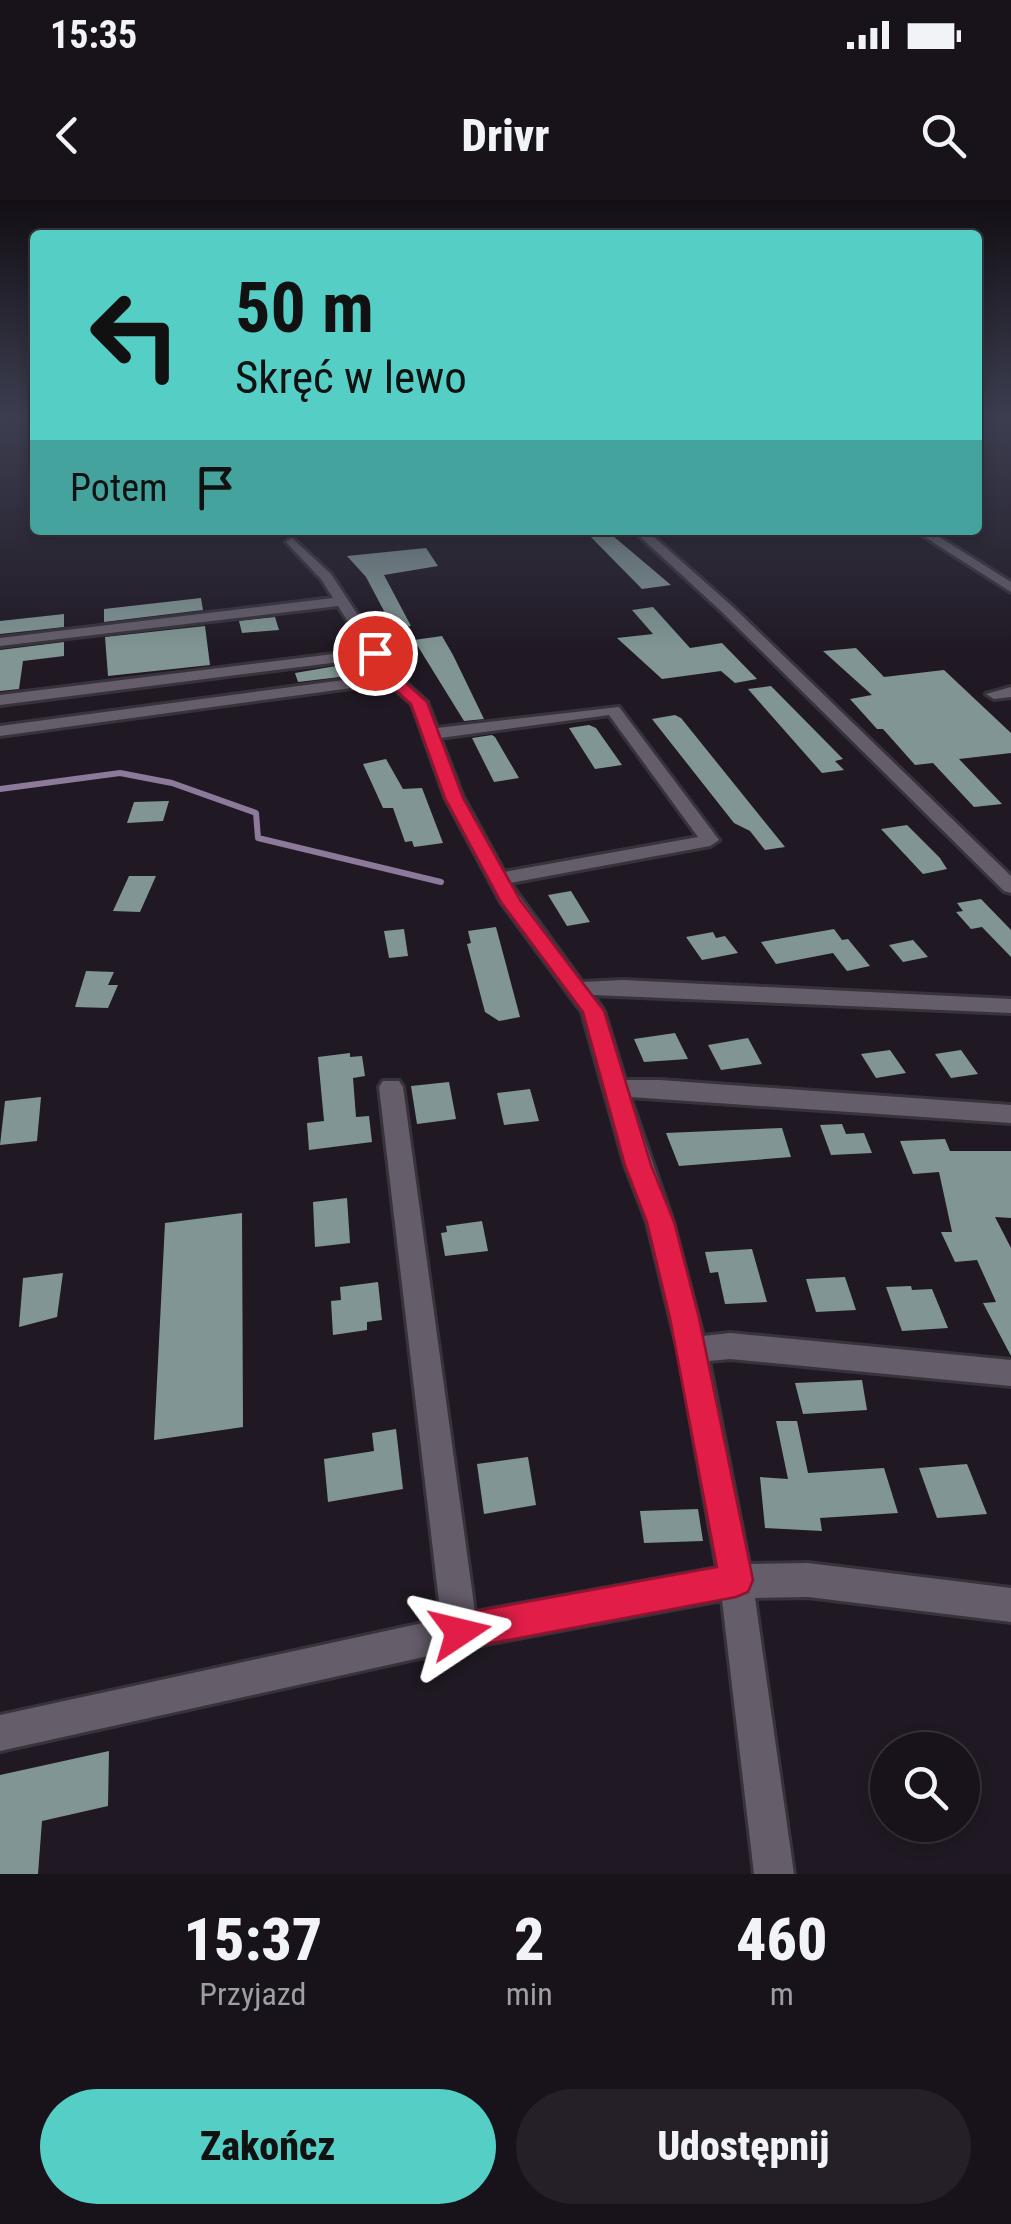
<!DOCTYPE html>
<html lang="pl">
<head>
<meta charset="utf-8">
<style>
	:root { --surface:#18131b; --page:#252028; --text:#f1f3f6; --muted:#9f9ea3; --line:#36323a; --accent:#55cec5 }
	body { margin:0; font-family:"Roboto Condensed",sans-serif; background:var(--page); color:var(--text); height:100vh; display:flex; flex-direction:column; font-size:38px; white-space:nowrap }
	* { box-sizing:border-box; margin:0 }
	p { font-size:32px; color:var(--muted) }
	.icon { flex:none; width:55px; height:55px; fill:none; stroke:currentColor; stroke-width:2; stroke-linecap:round; stroke-linejoin:round }
	.map { position:relative; height:1674px; overflow:hidden }
	.sheet { display:flex; flex-direction:column; background:var(--surface); flex:1 }
	.sheet>* { flex:none }
	.hud { position:absolute; left:30px; top:30px; width:952px; height:305px; border-radius:10px; box-shadow:0 5px 15px #0003,0 0 0 2px var(--line); background:#55cec5; color:#111; overflow:hidden }
	.tools { position:absolute; left:870px; top:1532px; display:grid; gap:20px }
	.tools a { display:grid; place-items:center; width:110px; height:110px; border-radius:50%; background:var(--surface); box-shadow:0 5px 15px #0003,0 0 0 2px var(--line); font-size:50px }
	.pin { position:absolute; display:grid; place-items:center; width:85px; height:85px; color:#fff; margin:-42px; border:5px solid #fff; border-radius:50%; box-shadow:0 2px 10px #0007 }
	.me { position:absolute; width:110px; margin:-55px; rotate:80deg; stroke-linejoin:round; filter:drop-shadow(0 0 8px #0008) }
	.turn { display:flex; align-items:center; gap:35px; height:210px; padding:0 40px; font-size:45px }
	.turn .icon { width:130px; height:130px; stroke-width:2.5 }
	.turn b { display:block; font-size:70px; line-height:85px }
	.then { display:flex; align-items:center; height:95px; padding:0 40px; background:#0003; gap:20px; font-size:38px }
	.eta { display:flex; justify-content:space-evenly; align-items:center; height:170px; text-align:center }
	.eta b { font-size:60px; font-weight:800; line-height:70px }
	.action { display:flex; gap:20px; margin-top:auto; padding:20px 40px }
	.action a { flex:1; height:115px; border-radius:60px; background:var(--accent); color:#111; font-size:40px; font-weight:800; line-height:115px; text-align:center }
	.action a+a { background:var(--page); color:var(--text) }
	.status { display:flex; justify-content:space-between; align-items:center; height:70px; padding:0 50px; background:var(--surface); direction:ltr }
	.status svg { height:28px; fill:currentColor }
	header { display:flex; justify-content:space-between; align-items:center; height:130px; padding:0 40px; background:var(--surface); font-size:45px; font-weight:800 }
	.map>svg:first-child { display:block }
</style>
</head>
<body>
<div class="status"><b>15:35</b><svg viewBox="0 0 49 12"><path d="M0 12V9h3v3zM5 12V6h3v6zM10 12V3h3v9zM15 12V0h3v12zM26 1h20v11H26zM47 4h2v5h-2z"/></svg></div>
<header><svg class="icon" aria-label="back" viewBox="0 0 24 24"><path d="M15 5l-7 7 7 7"/></svg>Drivr<svg class="icon" aria-label="search" viewBox="0 0 24 24"><circle cx="10" cy="10" r="6"/><path d="M15 15l6 6"/></svg></header>
<div class="map">
<svg width="1011" height="1674" viewBox="0 0 1011 1674">
	<rect width="100%" height="100%" fill="#201924"/>
	<g fill="none" stroke-linecap="round" stroke-linejoin="round">
		<path stroke="#8d7999" stroke-width="6" d="M 0,589 L 120,573 L 172,583 L 256,613 L 258,638 L 441,682"/>
	</g>
	<path fill="#819694" d="M 584,330 L 606,330 L 671,385 L 642,389 Z
		M 426,348 L 438,366 L 384,375 L 411,426 L 393,428 L 366,377 L 347,356 Z
		M 201,398 L 203,410 L 104,422 L 104,409 Z
		M 653,407 L 690,448 L 722,443 L 757,479 L 735,483 L 721,471 L 662,479 L 617,438 L 653,434 L 632,410 Z
		M 64,414 L 64,427 L 0,434 L 0,421 Z
		M 275,417 L 279,430 L 242,433 L 239,421 Z
		M 205,426 L 210,465 L 108,476 L 105,437 Z
		M 442,436 L 453,455 L 484,519 L 464,521 L 414,440 Z
		M 64,442 L 64,456 L 23,461 L 19,489 L 0,491 L 0,450 Z
		M 856,448 L 884,477 L 944,470 L 1011,533 L 1011,553 L 959,559 L 1002,604 L 974,607 L 933,563 L 915,565 L 883,529 L 877,529 L 850,499 L 872,495 L 823,451 Z
		M 336,466 L 340,477 L 298,482 L 295,473 Z
		M 771,486 L 843,559 L 835,561 L 844,570 L 822,573 L 748,489 Z
		M 675,515 L 681,518 L 785,647 L 765,650 L 750,631 L 734,623 L 652,519 Z
		M 589,525 L 596,528 L 622,565 L 595,569 L 569,528 Z
		M 492,535 L 495,537 L 519,578 L 494,582 L 472,538 Z
		M 386,559 L 403,589 L 422,588 L 443,643 L 414,647 L 412,641 L 405,642 L 393,608 L 383,608 L 363,564 Z
		M 169,601 L 163,621 L 127,623 L 134,602 Z
		M 907,625 L 940,658 L 947,669 L 923,674 L 881,629 Z
		M 129,676 L 156,676 L 140,712 L 113,711 Z
		M 571,691 L 590,722 L 567,726 L 548,695 Z
		M 981,699 L 1011,730 L 1011,757 L 982,727 L 971,729 L 956,712 L 963,711 L 957,703 Z
		M 496,727 L 520,817 L 499,821 L 485,812 L 467,744 L 471,743 L 468,731 Z
		M 404,729 L 408,756 L 389,758 L 384,731 Z
		M 834,729 L 842,740 L 848,739 L 870,766 L 847,771 L 833,753 L 776,764 L 761,742 Z
		M 713,732 L 716,738 L 725,736 L 738,753 L 702,760 L 686,737 Z
		M 913,740 L 928,757 L 903,762 L 889,745 Z
		M 86,771 L 114,772 L 108,785 L 118,785 L 108,808 L 75,807 Z
		M 675,833 L 688,859 L 644,862 L 634,839 Z
		M 748,838 L 762,864 L 721,870 L 708,845 Z
		M 890,850 L 906,873 L 876,878 L 861,854 Z
		M 961,850 L 978,874 L 951,878 L 935,854 Z
		M 350,853 L 350,857 L 362,856 L 365,876 L 353,878 L 356,917 L 369,916 L 372,942 L 309,950 L 307,923 L 324,921 L 318,857 Z
		M 449,882 L 456,919 L 417,924 L 411,886 Z
		M 530,889 L 539,921 L 504,925 L 497,893 Z
		M 41,897 L 37,941 L 0,945 L 5,901 Z
		M 842,924 L 846,934 L 864,933 L 872,953 L 831,955 L 820,925 Z
		M 782,928 L 791,957 L 679,966 L 666,933 Z
		M 945,939 L 950,951 L 1011,951 L 1011,1018 L 995,1017 L 1011,1048 L 1011,1156 L 983,1103 L 996,1102 L 977,1060 L 955,1062 L 941,1032 L 952,1032 L 939,972 L 913,974 L 900,941 Z
		M 347,998 L 350,1043 L 315,1047 L 313,1002 Z
		M 242,1013 L 243,1227 L 154,1240 L 165,1023 Z
		M 482,1021 L 488,1051 L 445,1056 L 441,1033 L 447,1032 L 446,1026 Z
		M 752,1049 L 767,1102 L 725,1104 L 718,1072 L 710,1073 L 705,1052 Z
		M 63,1073 L 57,1117 L 19,1127 L 23,1078 Z
		M 845,1077 L 856,1110 L 816,1112 L 806,1079 Z
		M 378,1082 L 382,1120 L 367,1122 L 367,1130 L 333,1135 L 331,1101 L 341,1100 L 340,1087 Z
		M 911,1086 L 912,1090 L 932,1089 L 948,1128 L 902,1131 L 886,1087 Z
		M 862,1180 L 867,1210 L 803,1214 L 795,1183 Z
		M 776,1221 L 797,1221 L 808,1273 L 884,1268 L 898,1313 L 820,1318 L 822,1331 L 765,1328 L 760,1277 L 788,1279 Z
		M 396,1229 L 403,1289 L 328,1302 L 324,1259 L 374,1251 L 372,1233 Z
		M 528,1257 L 536,1305 L 484,1314 L 477,1264 Z
		M 967,1264 L 987,1314 L 937,1318 L 919,1268 Z
		M 698,1309 L 703,1341 L 644,1343 L 640,1311 Z
		M 109,1551 L 108,1606 L 42,1621 L 38,1674 L 0,1674 L 0,1575 Z"/>
	<g fill="none" stroke-linecap="round" stroke-linejoin="round">
		<g stroke="#38333b" stroke-width="6">
			<path id="street" d="M 633,330 L 646,330 L 732,406 L 1011,676 L 1011,693 L 1004,691 L 722,412 Z
				M 914,330 L 928,330 L 1011,382 L 1011,392 Z
				M 292,338 L 331,374 L 397,475 L 427,502 L 437,528 L 619,507 L 719,640 L 710,646 L 510,683 L 582,782 L 623,780 L 1011,799 L 1011,813 L 593,795 L 604,811 L 625,880 L 660,880 L 1011,905 L 1011,923 L 630,897 L 673,1022 L 703,1136 L 730,1133 L 1011,1160 L 1011,1186 L 730,1159 L 709,1161 L 749,1364 L 808,1363 L 1011,1388 L 1011,1422 L 808,1397 L 755,1398 L 794,1674 L 754,1674 L 722,1400 L 460,1449 L 0,1551 L 0,1515 L 441,1419 L 379,887 L 383,881 L 399,881 L 403,887 L 475,1412 L 717,1368 L 678,1150 L 647,1022 L 625,965 L 582,812 L 501,702 L 445,597 L 412,504 L 388,483 L 0,536 L 0,526 L 381,475 L 371,458 L 0,505 L 0,495 L 366,450 L 338,406 L 0,446 L 0,438 L 333,398 L 321,379 L 286,342 ZM 609,515 L 698,637 L 504,672 L 463,597 L 440,538 Z
				M 1011,487 L 1011,497 L 994,499 L 986,494 Z"/>
		</g>
		<use href="#street" fill="#655d6a" fill-rule="evenodd"/>
	</g>
	<linearGradient id="sky" x2="0" y2="1"><stop stop-color="#120e14"/><stop offset="0.48" stop-color="#3c3e50"/><stop offset="1" stop-color="#3c3e50" stop-opacity="0"/></linearGradient>
	<rect width="1011" height="452" fill="url(#sky)"/>
	<path fill="#e11d48" stroke="#92132f" stroke-width="2.5" d="M 370,450 L 380,450 L 397,475 L 427,502 L 463,598 L 520,700 L 604,811 L 651,965 L 674,1022 L 699,1118 L 753,1380 L 748,1392 L 736,1397 L 460,1449 L 447,1444 L 442,1432 L 447,1419 L 460,1414 L 717,1367 L 670,1118 L 647,1022 L 625,965 L 583,812 L 501,702 L 445,598 L 411,504 L 386,481 Z"/>
</svg>
<div class="tools">
<a><svg class="icon" aria-label="search" viewBox="0 0 24 24"><circle cx="10" cy="10" r="6"/><path d="M15 15l6 6"/></svg></a>
</div>
<div class="pin" style="left:375px;top:453px;background:#d93025"><svg class="icon" aria-label="arrive" viewBox="0 0 24 24"><path d="M6 21V4h12l-3 4 3 4H6"/></svg></div>
<svg class="me" style="left:460px;top:1432px" viewBox="-20 -20 40 40"><path d="M0-17L14 15 0 8-14 15z" fill="#e11d48" stroke="#fff" stroke-width="4"/></svg>
<div class="hud">
<div class="turn"><svg class="icon" aria-label="left" viewBox="0 0 24 24"><path d="M17 20v-9H6M10 6l-5 5 5 5"/></svg><div><b>50 m</b>Skręć w lewo</div></div>
<div class="then">Potem<svg class="icon" aria-label="arrive" viewBox="0 0 24 24"><path d="M6 21V4h12l-3 4 3 4H6"/></svg></div>
</div>
</div>
<section class="sheet">
<div class="eta">
<div><b>15:37</b><p>Przyjazd</p></div>
<div><b>2</b><p>min</p></div>
<div><b>460</b><p>m</p></div>
</div>
<div class="action"><a>Zakończ</a><a>Udostępnij</a></div>
</section>
</body>
</html>
